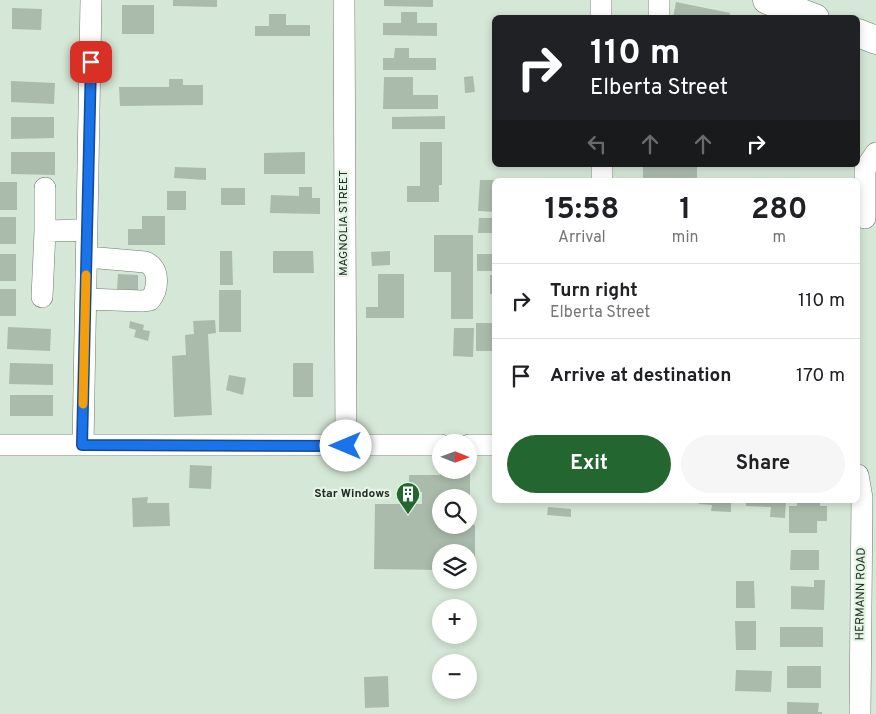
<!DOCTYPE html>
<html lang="en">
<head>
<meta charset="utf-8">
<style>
	:root { --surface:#fff; --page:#f6f6f6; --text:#202124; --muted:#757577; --line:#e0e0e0; --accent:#246630 }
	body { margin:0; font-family:Overpass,sans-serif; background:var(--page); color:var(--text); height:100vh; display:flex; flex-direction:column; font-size:19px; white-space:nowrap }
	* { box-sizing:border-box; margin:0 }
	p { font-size:16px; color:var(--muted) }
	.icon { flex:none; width:28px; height:28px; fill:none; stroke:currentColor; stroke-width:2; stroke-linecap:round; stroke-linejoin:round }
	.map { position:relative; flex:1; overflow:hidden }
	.side { position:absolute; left:492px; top:178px; width:368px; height:325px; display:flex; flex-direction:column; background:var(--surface); border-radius:8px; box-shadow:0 2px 8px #0003 }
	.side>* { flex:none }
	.guide { position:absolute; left:492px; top:15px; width:368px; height:152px; border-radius:8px; box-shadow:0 2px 8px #0003; background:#202124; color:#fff; overflow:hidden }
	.needle { width:32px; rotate:91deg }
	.controls { position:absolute; left:432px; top:434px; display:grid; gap:10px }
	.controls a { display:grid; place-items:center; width:45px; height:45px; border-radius:50%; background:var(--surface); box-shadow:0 2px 8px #0003; font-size:25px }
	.pin { position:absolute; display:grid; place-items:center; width:42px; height:42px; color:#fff; margin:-21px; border-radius:10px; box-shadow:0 2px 8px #0006 }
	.me { position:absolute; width:55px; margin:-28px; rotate:270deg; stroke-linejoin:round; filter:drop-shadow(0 0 4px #0008) }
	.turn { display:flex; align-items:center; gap:18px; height:105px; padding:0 15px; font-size:22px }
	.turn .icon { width:65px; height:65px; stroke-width:2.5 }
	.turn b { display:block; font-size:35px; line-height:42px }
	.lanes { display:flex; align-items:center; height:48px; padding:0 15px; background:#0003; justify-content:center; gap:25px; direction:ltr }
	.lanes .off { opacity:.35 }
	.eta { display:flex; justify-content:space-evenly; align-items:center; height:85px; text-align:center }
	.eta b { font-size:30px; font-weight:700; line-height:35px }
	.primary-button { display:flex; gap:10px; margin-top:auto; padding:10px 15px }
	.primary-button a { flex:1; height:58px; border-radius:30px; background:var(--accent); color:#fff; font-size:20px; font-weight:700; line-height:58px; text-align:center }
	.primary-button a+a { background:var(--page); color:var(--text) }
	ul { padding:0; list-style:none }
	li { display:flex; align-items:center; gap:15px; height:75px; padding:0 15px; border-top:1px solid var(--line) }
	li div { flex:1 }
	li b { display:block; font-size:19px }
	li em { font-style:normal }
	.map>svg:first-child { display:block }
</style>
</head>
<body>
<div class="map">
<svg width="876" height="714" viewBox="0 0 876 714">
	<rect width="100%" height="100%" fill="#d5e7d6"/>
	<path fill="#aabbab" d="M 173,0 L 217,0 L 217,7 L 173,6 Z
		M 384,0 L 433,0 L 433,7 L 384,6 Z
		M 676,2 L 730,13 L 729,18 L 673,18 Z
		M 122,5 L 154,5 L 154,34 L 122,34 Z
		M 12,8 L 42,9 L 41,30 L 12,29 Z
		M 401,12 L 417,12 L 417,23 L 437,23 L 437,36 L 383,35 L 383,23 L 401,23 Z
		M 269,14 L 286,14 L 286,25 L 310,25 L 310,36 L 255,36 L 255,26 L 269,26 Z
		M 395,48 L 409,48 L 409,58 L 436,58 L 436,70 L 383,70 L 383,58 L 394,58 Z
		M 473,76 L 475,92 L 465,93 L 464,77 Z
		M 384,77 L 413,77 L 413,95 L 438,95 L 438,109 L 383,109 Z
		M 169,79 L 183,79 L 183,85 L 203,85 L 203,105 L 120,106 L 119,87 L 169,87 Z
		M 11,81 L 55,83 L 54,104 L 11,102 Z
		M 445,116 L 445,129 L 392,129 L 392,117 Z
		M 11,117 L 54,117 L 54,138 L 11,139 Z
		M 420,142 L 442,142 L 442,185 L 439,185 L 439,202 L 407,202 L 407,186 L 420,186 Z
		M 11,152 L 55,152 L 55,175 L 11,174 Z
		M 305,152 L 305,174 L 264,174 L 264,153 Z
		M 643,165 L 674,165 L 673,167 L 697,167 L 697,180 L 643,180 Z
		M 175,167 L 206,168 L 206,180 L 174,178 Z
		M 480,180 L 495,180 L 495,212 L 478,211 Z
		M 0,182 L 17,182 L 17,210 L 0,210 Z
		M 299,187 L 312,187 L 312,198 L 320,198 L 320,214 L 270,213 L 271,195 L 299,196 Z
		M 221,188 L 245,188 L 245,205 L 221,205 Z
		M 167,191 L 186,191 L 186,210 L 167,210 Z
		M 142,216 L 165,216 L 165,245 L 128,245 L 128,229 L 142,229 Z
		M 0,217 L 16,217 L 16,244 L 0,244 Z
		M 479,218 L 495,218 L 495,233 L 478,233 Z
		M 434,235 L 473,235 L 473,319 L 451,319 L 451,272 L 434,272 Z
		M 220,251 L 232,251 L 233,285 L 220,285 Z
		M 273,251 L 313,251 L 314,273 L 273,273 Z
		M 390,251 L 390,265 L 372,266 L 371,252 Z
		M 0,254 L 16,254 L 16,281 L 0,281 Z
		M 477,254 L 495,254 L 495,271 L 477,271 Z
		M 118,274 L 138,275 L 138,290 L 117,289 Z
		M 378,274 L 404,274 L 404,318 L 366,318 L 366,307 L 378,307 Z
		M 490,275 L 495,275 L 495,294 L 490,294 Z
		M 0,289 L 16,289 L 16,316 L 0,316 Z
		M 219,290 L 241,290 L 241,332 L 219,332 Z
		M 215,320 L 216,333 L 208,334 L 212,415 L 174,417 L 172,356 L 186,355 L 185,335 L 194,334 L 193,321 Z
		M 130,321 L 144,325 L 143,330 L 150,331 L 148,341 L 134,337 L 136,330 L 129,328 Z
		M 476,323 L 495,323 L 495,351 L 476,351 Z
		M 8,327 L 51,329 L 50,351 L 7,349 Z
		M 454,328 L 474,328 L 473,357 L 453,356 Z
		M 10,363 L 53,364 L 53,385 L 9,384 Z
		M 293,363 L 313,363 L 313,397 L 293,397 Z
		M 229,375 L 246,378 L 243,395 L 226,390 Z
		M 10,395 L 53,395 L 53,416 L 10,416 Z
		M 190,465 L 212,466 L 211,489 L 189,488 Z
		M 440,471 L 470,471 L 470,498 L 441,498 L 441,525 L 475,525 L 475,570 L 469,570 L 469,552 L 441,552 L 441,570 L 374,569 L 375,504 L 422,504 L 422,492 L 409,492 L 409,475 L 440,475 Z
		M 148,497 L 147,503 L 169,503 L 170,526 L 133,527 L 132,498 Z
		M 699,500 L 731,500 L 731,512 L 711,511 L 712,505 L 699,504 Z
		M 746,500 L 786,500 L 785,518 L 770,517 L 771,507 L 746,506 Z
		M 797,500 L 820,500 L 820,506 L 827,506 L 827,521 L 817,521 L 817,533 L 789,533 L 789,506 L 797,506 Z
		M 548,507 L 571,509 L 571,517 L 547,515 Z
		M 791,550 L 819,550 L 819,570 L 790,570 Z
		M 814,580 L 825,580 L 824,610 L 791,609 L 791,586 L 814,587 Z
		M 736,581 L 754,581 L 755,608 L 736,608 Z
		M 735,621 L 756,621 L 756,650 L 736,650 Z
		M 780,627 L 823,627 L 823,647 L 780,647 Z
		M 787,666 L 821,666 L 821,688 L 787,688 Z
		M 736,670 L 772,671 L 771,692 L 735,691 Z
		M 388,676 L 389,707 L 365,708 L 364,677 Z
		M 787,702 L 819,703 L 818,712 L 822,712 L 822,714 L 787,714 Z"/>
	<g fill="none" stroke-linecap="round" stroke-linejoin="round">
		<g stroke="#6d7c6e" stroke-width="22">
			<path id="minor" d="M 344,0 L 346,446
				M 601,0 L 601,18
				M 659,0 L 659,18
				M 602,165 L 602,180
				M 45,188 L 45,231
				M 865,218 L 865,169 L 876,153
				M 42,297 L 45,231 L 87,230
				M 86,299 L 142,301 L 150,300 C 159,289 160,267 145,262 L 87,257
				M 0,445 L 441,445
				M 83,445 L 91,0
				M 469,445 L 495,445
				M 858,475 L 862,498 L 860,714"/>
		</g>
		<g stroke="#6d7c6e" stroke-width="29">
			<path id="major" d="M 767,0 L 815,18
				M 858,33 L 876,40"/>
		</g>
		<use href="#minor" stroke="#fff" stroke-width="21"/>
		<use href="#major" stroke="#fff" stroke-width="28"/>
	</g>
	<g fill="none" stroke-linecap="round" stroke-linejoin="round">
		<g stroke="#114b97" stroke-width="12">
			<path id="route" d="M 91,62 L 82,445 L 346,446"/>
		</g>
		<use href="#route" stroke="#1a73e8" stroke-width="9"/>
		<path stroke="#f59e0b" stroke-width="9" d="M 83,404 L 86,275"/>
	</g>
	<defs>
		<g id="building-pin" transform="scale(1.25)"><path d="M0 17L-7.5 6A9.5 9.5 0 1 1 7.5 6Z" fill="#246630" stroke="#e3f4e4"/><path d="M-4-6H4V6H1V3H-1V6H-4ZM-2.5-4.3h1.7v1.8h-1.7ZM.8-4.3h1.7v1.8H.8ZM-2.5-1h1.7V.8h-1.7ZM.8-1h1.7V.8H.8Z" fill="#fff"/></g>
	</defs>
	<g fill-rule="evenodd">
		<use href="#building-pin" x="408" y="494"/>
	</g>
	<g text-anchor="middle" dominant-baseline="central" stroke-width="4.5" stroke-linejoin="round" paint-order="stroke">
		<g font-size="12" fill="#252b25" stroke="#e3f4e4">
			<text transform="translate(344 223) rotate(-90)">MAGNOLIA STREET</text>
			<text transform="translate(861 594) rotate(-89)">HERMANN ROAD</text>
		</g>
		<g font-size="12" font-weight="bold" fill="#252b25" stroke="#e3f4e4" text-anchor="end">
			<text x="390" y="494">Star Windows</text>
		</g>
	</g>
</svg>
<div class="controls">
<a><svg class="needle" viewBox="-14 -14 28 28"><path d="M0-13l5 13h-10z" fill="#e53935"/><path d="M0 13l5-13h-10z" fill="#757577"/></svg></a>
<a><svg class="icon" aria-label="search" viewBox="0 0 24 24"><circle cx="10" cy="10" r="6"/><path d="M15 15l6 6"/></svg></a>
<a><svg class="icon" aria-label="layers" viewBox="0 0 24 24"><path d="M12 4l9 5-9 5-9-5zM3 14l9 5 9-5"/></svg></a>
<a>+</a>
<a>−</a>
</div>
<div class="pin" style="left:91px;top:62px;background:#d93025"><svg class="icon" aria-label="arrive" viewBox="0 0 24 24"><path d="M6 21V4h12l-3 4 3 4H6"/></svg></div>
<svg class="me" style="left:346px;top:446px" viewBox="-20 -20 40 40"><circle r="19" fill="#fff"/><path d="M0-13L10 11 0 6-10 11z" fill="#1a73e8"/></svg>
<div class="guide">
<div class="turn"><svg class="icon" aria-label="right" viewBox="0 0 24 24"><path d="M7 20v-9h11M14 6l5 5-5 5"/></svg><div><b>110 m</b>Elberta Street</div></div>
<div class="lanes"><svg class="icon off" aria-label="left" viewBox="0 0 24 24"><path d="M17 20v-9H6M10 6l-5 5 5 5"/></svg><svg class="icon off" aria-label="ahead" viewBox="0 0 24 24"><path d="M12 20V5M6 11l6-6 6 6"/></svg><svg class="icon off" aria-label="ahead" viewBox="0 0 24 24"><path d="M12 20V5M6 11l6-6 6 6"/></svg><svg class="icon" aria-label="right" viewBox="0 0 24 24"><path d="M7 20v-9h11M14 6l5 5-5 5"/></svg></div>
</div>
<section class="side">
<div class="eta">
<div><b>15:58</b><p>Arrival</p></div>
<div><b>1</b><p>min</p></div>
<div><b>280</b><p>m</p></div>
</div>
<ul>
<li><svg class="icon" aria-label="right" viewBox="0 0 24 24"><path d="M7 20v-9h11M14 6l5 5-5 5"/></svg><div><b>Turn right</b><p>Elberta Street</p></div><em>110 m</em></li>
<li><svg class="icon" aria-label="arrive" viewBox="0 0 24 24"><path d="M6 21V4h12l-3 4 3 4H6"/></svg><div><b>Arrive at destination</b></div><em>170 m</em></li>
</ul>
<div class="primary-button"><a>Exit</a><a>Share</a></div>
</section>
</div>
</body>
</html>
